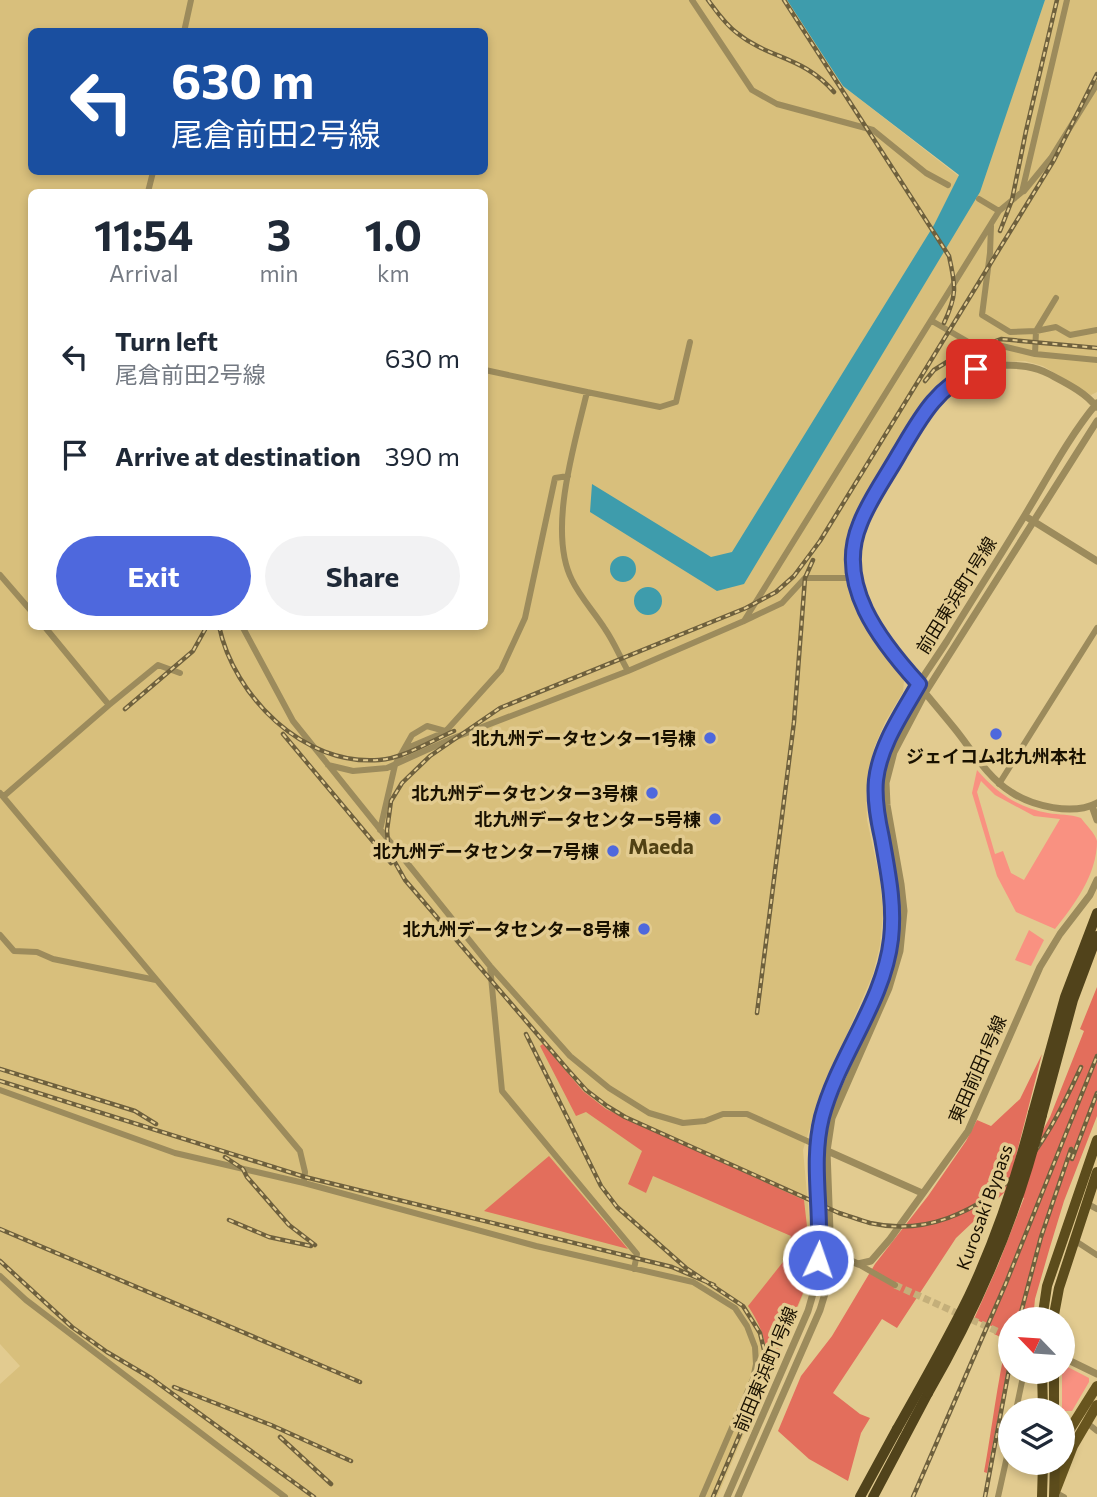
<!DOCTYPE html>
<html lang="en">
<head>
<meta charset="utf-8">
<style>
	:root { --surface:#fff; --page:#f2f2f3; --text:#1f2937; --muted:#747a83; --accent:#4e68dd }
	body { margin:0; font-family:Commissioner,"Noto Sans JP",sans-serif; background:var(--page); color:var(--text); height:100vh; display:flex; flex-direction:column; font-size:26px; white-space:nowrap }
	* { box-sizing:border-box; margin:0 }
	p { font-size:23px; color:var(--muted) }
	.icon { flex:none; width:38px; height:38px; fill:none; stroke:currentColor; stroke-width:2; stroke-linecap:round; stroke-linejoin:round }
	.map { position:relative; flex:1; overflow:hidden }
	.panel { position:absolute; left:28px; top:189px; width:460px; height:441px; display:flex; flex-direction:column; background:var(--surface); border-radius:10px; box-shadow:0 4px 10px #0003 }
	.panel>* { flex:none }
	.banner { position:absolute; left:28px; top:28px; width:460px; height:147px; border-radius:10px; box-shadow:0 4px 10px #0003; background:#1a4fa0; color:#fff; overflow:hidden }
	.needle { width:46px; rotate:295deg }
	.tools { position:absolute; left:998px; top:1307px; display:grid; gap:14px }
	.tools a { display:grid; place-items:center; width:77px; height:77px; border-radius:50%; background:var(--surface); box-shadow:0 4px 10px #0003; font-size:35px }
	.pin { position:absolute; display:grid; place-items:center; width:60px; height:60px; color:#fff; margin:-30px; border-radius:14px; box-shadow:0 4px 10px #0006 }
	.me { position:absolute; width:77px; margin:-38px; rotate:3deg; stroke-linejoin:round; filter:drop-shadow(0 0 5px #0008) }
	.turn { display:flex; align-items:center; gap:24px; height:147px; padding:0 28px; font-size:32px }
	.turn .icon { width:91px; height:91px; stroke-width:2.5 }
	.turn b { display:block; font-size:49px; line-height:60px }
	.eta { display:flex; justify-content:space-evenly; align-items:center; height:119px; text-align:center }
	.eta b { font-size:42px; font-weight:700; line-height:49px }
	.cta { display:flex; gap:14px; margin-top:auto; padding:14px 28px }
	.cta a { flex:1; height:80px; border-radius:42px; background:var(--accent); color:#fff; font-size:28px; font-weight:700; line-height:80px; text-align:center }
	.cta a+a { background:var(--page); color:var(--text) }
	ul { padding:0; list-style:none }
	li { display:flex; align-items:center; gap:21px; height:98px; padding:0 28px }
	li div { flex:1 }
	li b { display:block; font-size:26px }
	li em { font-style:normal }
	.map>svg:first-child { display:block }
</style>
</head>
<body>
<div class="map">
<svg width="1097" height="1497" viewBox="0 0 1097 1497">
	<rect width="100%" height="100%" fill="#e2cb90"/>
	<path fill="#d8bf7c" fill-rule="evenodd" d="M 0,0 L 787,0 L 843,86 L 979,192 L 1045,0 L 1097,0 L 1097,392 L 1091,395 L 1043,366 L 1025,361 L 982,362 L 958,373 L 931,394 L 909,428 L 859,513 L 848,544 L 848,577 L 856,611 L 872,636 L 872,639 L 885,653 L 904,680 L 903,692 L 885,722 L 874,748 L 866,792 L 867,820 L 880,879 L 883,913 L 880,945 L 873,974 L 819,1099 L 803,1150 L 812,1249 L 807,1286 L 717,1497 L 0,1497 L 0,1384 L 20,1366 L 0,1344 ZM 32,32 L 485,32 L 485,172 L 32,172 ZM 32,192 L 485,192 L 485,626 L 32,626 Z"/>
	<path fill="#f99181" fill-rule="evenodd" d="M 977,770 C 996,792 1018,808 1048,813 C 1059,815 1070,814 1081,818 C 1086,825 1095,833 1097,841 C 1097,875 1074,905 1055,929 L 1016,912 L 997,876 L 972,793 ZM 981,781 L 995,795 L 1034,816 L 1060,819 L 1024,880 L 1011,873 L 1003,851 L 995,854 L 977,792 Z
		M 1029,930 L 1044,940 L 1031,966 L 1015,960 Z
		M 1062,1364 L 1089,1378 L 1089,1382 L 1072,1411 L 1062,1411 Z"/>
	<path fill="#e36e5c" d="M 1097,987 L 1097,1116 L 1064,1201 L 1050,1247 L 1035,1299 L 1033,1319 L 1010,1320 L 1010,1355 L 987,1473 L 984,1472 C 992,1428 997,1384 1007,1340 L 994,1334 L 996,1328 L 974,1319 L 998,1265 L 1024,1198 L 1006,1191 L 956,1238 L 897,1328 L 882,1319 L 833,1393 L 860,1414 L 870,1418 L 861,1433 L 848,1481 L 809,1459 L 778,1431 L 801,1376 L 832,1336 L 875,1264 L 928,1196 L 966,1141 L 977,1120 L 991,1126 L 1020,1099 L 1042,1054 L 1013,1168 L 1043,1130 L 1050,1117 L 1084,1031 L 1080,1029 Z
		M 543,1044 L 583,1091 L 606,1109 L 804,1200 L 809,1244 L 806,1286 L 765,1383 C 768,1350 767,1335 748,1306 L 783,1262 L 791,1236 L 653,1176 L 646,1193 L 628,1184 L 642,1151 L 586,1112 L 576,1116 L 540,1046 Z
		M 549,1156 L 628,1249 L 484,1211 Z"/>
	<path fill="#3e9cac" d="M 787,0 L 1045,0 L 980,192 L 744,584 L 717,591 L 590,512 L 592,484 L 711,557 L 732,552 L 934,225 L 959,175 L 843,86 Z
		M610 569a13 13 0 1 1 26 0a13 13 0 1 1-26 0Z
		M634 601a14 14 0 1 1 28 0a14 14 0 1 1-28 0Z"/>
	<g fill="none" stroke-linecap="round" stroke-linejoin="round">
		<path stroke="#c4af7a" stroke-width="7" stroke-dasharray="7 3.5" stroke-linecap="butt" d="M 895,1285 L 1010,1337"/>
		<path stroke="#9c8b5c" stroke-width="6" d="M 692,0 L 752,90 L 777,104 L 873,130 L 926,173 L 948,185
			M 184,32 L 191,0
			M 1024,191 L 1051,158 L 1097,84
			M 148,192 L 153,172
			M 979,199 L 999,211
			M 991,226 L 990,253 L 982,315 L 1010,332 L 1036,331 L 1056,298
			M 932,321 L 977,347 L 998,345 L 1035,354 L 1097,360
			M 1035,354 L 1036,331 L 1056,327 L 1070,335 L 1097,330
			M 485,370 L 587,392 C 575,443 547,531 572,580 C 580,597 595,613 605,629 C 614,642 620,657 628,671
			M 587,392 L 660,407 L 676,402 L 690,342
			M 0,575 L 32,612
			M 744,621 L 999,211 L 1022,192 L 1067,0
			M 242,626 L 293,721 L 490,966 L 570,1056 L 609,1088 L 649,1113 L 683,1123 L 705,1121 L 723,1114 L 747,1114 L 816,1145
			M 109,705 L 158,665 L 180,673
			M 405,749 L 445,732 L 501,670 L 525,618 L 555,478 L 568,476
			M 328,765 L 353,771 L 387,768 L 451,739 L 628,671 L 744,621 L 782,603 L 805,578 L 855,578
			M 999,784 L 1097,628
			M 0,793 L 300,1151 L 305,1172 L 304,1183
			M 4,796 L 109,705 L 44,626
			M 380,830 L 395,765 L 412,735 L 427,726 L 445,731
			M 0,935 L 14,951 L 37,952 L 53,959 L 156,980
			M 490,966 L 502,1091 L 637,1254 L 634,1269
			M 0,1090 L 175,1153 L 304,1183 L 536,1246 L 693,1282 L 735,1308 L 747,1326 L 755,1347 L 756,1364 L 753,1379 L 702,1497
			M 1086,1203 L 1097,1209
			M 1074,1240 L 1097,1255
			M 858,1264 L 895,1285
			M 0,1276 L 26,1300 L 285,1497
			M 1016,1410 L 1024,1372
			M 1086,1422 L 1097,1431
			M 1055,1492 L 1064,1497
			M 998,1497 L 1010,1443"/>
		<path stroke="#9c8b5c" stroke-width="7" d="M 1096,407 C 1087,393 1064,382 1049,374 C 1034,366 1019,365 1002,365 C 939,367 914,430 886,477 C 872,502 851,529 852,559 C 852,578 857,599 867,615 C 892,656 925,692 955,729 C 972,750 987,777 1011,792 C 1032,806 1073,816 1097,803
			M 1025,516 L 1097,561
			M 1092,806 L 1097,820
			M 823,1149 L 922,1193
			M 831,1258 L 842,1257 L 858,1264 L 871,1261 L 890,1239 L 968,1131 L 1040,967 L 1060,934 L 1090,895 L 1097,880
			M 1062,1357 L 1097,1374
			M 727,1497 L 808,1311 C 816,1286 821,1259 821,1233 C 820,1203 812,1173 817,1143 C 827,1073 874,1013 890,945 C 903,890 871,836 876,782 C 880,734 922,680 947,641 C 970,603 994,566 1017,528 C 1043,487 1066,440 1097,403
			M 738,1497 L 820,1310 L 827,1287 L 831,1258 L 827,1151 L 832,1118 L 889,988 L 900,951 L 904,911 L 901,884 L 887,805 L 886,783 L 894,752 L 925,693 L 1097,421"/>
		<path stroke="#68551e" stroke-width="10" d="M 1062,1447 L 1070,1429 L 1097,1386
			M 1055,1492 L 1073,1446 L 1097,1405"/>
		<path stroke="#5c4c1c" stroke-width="10" d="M 1042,1320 L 1047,1286 L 1097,1140
			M 1053,1320 L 1059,1288 L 1097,1172
			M 1042,1372 L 1043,1410
			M 1054,1372 L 1054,1410
			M 1042,1497 L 1043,1463
			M 1054,1497 L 1055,1463"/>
		<path stroke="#51431b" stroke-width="10" d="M 1033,1113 L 1065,997 L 1097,913
			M 1042,1115 L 1073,1000 L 1097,936
			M 860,1497 L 897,1429
			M 873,1497 L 928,1393"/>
		<g stroke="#6e603d" stroke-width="4.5">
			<path id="rail" d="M 708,0 C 717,12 725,24 737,33 C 769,59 803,56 834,92
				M 784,0 L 949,256 C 956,287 957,295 944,323
				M 1000,231 L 1012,200 L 1026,131 L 1057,0
				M 925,381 L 934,370 L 958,355 L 1001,339 L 1097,348
				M 219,626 C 234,697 304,766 379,760 C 404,758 431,741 454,731
				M 125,709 L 193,651 L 207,626
				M 283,734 L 391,863
				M 757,1013 L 794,722 L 805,578 L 813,560
				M 526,1034 L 601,1186 L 617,1207 L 686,1268 L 743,1306 L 760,1333 L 765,1354 L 761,1385 L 713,1497
				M 1081,1067 C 1050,1134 1021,1191 948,1218 C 923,1227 896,1229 870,1223 C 859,1220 849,1216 839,1213 L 625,1117 L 607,1106 L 586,1090 L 568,1070 L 405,880 L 392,857 L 388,844 L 387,830 L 391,801 L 402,783 L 430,756 L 500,708 L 746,608 L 776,592 L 794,576 L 820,541 L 1054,160 L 1097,74
				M 0,1069 L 135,1111 L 156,1124
				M 0,1081 L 305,1177 L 672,1267 L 714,1285
				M 225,1157 L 243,1169 L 247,1177 L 289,1225 L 315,1245
				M 1072,1159 L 1097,1093
				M 229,1220 L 269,1237 L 311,1246
				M 0,1229 L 360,1382
				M 0,1261 L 72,1327 L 107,1352 L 151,1378 L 314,1497
				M 1019,1320 L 1041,1237 L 1071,1149
				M 174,1387 L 271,1425 L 351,1461
				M 280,1437 L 331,1484
				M 913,1497 L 1006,1283 L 1097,1056
				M 985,1497 L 1010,1364"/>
		</g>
		<use href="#rail" stroke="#e2cb90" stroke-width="2" stroke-dasharray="5" stroke-linecap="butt"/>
		<path stroke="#51431b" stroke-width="10" d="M 928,1393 C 979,1305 1018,1214 1042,1115
			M 897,1429 C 922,1385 947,1341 969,1296 C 997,1237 1017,1176 1033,1113"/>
	</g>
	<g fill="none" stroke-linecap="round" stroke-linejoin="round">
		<g stroke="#334490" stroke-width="18">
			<path id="route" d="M 818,1260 C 823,1212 810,1165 822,1117 C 838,1056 884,1002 891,939 C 895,905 888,872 882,838 C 878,820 874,800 876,780 C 880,745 902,714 919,684 C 880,641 835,584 860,524 C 869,500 886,477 899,454 C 921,417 935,389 976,369"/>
		</g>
		<use href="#route" stroke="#4e68dd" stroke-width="12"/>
	</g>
	<g fill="#4e68dd" stroke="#e2cb90" stroke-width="2.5">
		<circle cx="996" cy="734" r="7"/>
		<circle cx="710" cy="738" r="7"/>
		<circle cx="652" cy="793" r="7"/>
		<circle cx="715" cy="819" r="7"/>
		<circle cx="613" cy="851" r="7"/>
		<circle cx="644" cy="929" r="7"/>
	</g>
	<g text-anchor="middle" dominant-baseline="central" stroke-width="7" stroke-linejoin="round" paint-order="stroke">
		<g font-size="18" fill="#191100" stroke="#e2cb90">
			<text transform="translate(956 595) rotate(-58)">前田東浜町1号線</text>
			<text transform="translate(977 1069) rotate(-66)">東田前田1号線</text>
			<text transform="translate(984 1207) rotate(-70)">Kurosaki Bypass</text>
			<text transform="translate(765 1369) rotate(-67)">前田東浜町1号線</text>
		</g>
		<g font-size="18" font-weight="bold" fill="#191100" stroke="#e2cb90" text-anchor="end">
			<text x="696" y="738">北九州データセンター1号棟</text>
			<text x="996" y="756" text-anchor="middle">ジェイコム北九州本社</text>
			<text x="638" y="793">北九州データセンター3号棟</text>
			<text x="701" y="819">北九州データセンター5号棟</text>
			<text x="599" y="851">北九州データセンター7号棟</text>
			<text x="630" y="929">北九州データセンター8号棟</text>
		</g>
		<g font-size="21" font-weight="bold" fill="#504114" stroke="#e2cb90">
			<text x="661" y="845">Maeda</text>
		</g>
	</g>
</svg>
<div class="tools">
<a><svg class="needle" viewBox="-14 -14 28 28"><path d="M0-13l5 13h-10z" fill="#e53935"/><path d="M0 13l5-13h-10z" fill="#747a83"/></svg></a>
<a><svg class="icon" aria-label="layers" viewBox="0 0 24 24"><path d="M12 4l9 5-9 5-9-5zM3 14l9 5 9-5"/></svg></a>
</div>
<div class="pin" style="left:976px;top:369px;background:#d93025"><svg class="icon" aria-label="arrive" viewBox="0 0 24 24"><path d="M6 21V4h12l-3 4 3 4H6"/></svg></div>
<svg class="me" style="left:818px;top:1260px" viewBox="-20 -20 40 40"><circle r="17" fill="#4e68dd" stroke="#fff" stroke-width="3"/><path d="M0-11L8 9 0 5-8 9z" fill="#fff"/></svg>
<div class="banner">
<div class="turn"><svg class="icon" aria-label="left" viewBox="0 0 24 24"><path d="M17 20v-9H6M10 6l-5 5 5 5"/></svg><div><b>630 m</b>尾倉前田2号線</div></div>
</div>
<section class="panel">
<div class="eta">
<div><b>11:54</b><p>Arrival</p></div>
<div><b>3</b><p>min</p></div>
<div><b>1.0</b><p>km</p></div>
</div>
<ul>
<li><svg class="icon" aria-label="left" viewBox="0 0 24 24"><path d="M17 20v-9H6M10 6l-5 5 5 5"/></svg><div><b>Turn left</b><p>尾倉前田2号線</p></div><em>630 m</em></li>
<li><svg class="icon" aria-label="arrive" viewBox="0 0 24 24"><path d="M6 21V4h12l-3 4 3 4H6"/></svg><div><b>Arrive at destination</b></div><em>390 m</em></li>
</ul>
<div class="cta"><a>Exit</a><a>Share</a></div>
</section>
</div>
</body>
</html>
